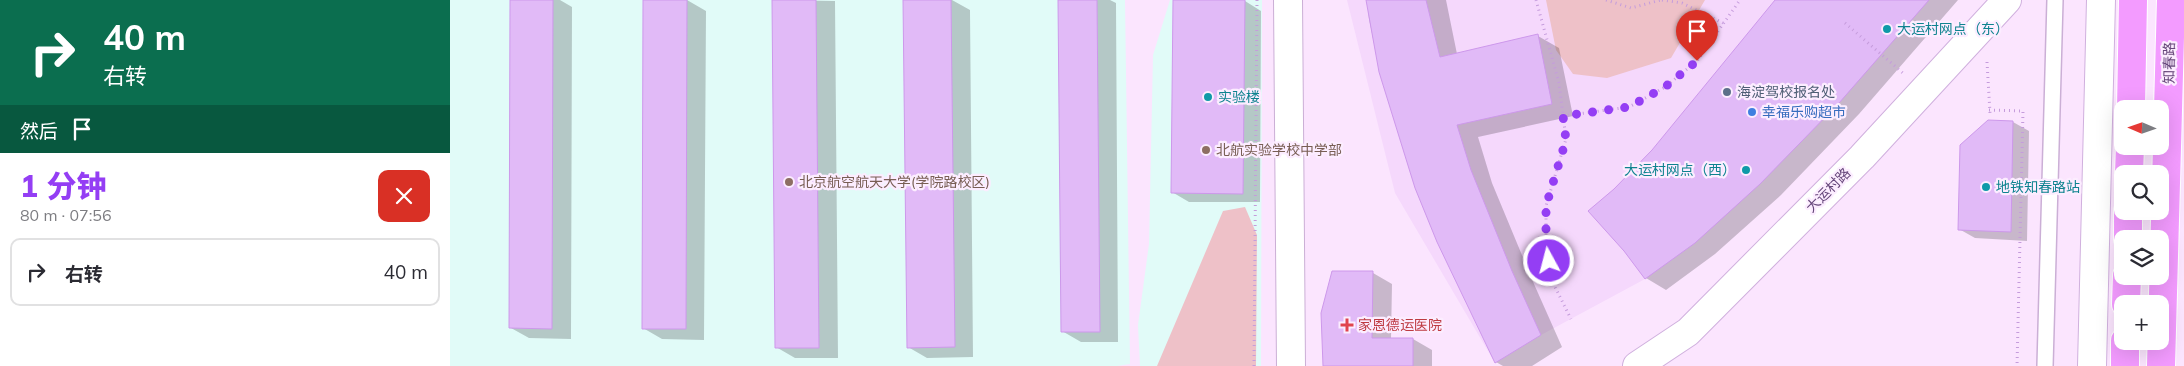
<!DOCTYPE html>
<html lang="zh">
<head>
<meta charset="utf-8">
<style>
	:root { --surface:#fff; --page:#f7f7f7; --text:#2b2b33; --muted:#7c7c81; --line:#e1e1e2; --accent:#943ef4 }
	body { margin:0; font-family:Mulish,"Noto Sans SC",sans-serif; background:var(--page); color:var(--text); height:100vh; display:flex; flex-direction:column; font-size:19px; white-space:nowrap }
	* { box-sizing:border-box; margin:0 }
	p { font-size:16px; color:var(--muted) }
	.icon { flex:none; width:28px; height:28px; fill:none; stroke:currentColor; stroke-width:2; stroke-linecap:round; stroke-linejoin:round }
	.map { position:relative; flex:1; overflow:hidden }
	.details { display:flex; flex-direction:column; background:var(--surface); width:450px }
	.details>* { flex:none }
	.hud { background:#0b6e4f; color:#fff; overflow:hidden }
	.needle { width:32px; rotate:272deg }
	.tools { position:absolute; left:1664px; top:100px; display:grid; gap:10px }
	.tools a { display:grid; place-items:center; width:55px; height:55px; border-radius:10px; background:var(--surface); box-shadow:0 5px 20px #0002; font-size:25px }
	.pin { position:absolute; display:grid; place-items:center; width:42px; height:42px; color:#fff; margin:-51px -21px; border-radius:50% 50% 50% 0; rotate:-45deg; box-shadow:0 0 5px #0007 }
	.pin .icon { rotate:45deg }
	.me { position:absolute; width:55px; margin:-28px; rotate:353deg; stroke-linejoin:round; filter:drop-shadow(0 0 4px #0008) }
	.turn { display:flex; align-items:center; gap:18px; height:105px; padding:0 20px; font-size:22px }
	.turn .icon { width:65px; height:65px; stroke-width:2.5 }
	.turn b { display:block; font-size:35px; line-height:42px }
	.then { display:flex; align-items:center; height:48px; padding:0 20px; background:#0003; gap:10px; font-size:19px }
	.round { display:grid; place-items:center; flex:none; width:52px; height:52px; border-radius:10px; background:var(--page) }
	.headline { display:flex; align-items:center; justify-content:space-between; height:85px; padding:0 20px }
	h1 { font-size:30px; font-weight:800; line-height:38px; color:var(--accent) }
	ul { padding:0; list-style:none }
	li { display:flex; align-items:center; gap:15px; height:68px; margin:0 10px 8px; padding:0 10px; border:2px solid var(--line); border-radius:10px }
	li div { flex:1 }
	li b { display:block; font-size:19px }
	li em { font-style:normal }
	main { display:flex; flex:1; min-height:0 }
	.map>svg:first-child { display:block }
</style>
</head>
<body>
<main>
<section class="details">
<div class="hud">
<div class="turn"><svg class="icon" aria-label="right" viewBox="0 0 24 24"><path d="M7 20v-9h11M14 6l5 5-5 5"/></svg><div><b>40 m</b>右转</div></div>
<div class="then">然后<svg class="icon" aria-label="arrive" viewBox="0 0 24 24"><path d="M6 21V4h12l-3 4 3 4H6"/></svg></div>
</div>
<div class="headline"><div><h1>1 分钟</h1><p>80 m · 07:56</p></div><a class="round" style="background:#d93025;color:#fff"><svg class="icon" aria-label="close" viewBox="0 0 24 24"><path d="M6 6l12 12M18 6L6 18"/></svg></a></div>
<ul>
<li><svg class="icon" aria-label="right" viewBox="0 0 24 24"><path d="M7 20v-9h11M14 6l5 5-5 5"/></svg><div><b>右转</b></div><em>40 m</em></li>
</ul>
</section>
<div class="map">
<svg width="1734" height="366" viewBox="0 0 1734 366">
	<rect width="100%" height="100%" fill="#fbe5fe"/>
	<path fill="#f5d8fc" d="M 897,0 L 1479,0 L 1389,103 L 1310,184 L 1245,243 L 1195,279 L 1091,335 L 1045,363 L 945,193 Z"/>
	<path fill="#e1fbf8" d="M 0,0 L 675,0 L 680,364 L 667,366 L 0,366 Z
		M 720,0 L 812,0 L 811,366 L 690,366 L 688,325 L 699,244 L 703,55 Z"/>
	<path fill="#eec1c8" d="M 1096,0 L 1255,0 L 1221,58 L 1157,78 L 1123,74 L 1106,50 Z
		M 795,207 L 807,235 L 806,366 L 707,366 L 773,211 Z"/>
	<path fill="#0003" d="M 61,0 L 110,0 L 122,7 L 121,339 L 79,338 L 61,328 Z
		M 195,0 L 237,0 L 256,11 L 254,340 L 212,339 L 193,328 Z
		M 324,0 L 385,1 L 388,358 L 345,358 L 326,347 Z
		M 454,0 L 502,0 L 520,10 L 523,357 L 477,358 L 458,347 Z
		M 609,0 L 660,0 L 666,3 L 668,342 L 631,342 L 612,331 Z
		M 917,0 L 996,0 L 1007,54 L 1088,36 L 1109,48 L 1123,116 L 1028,137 L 1042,183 L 1084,284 L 1112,347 L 1082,366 L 1053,366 L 1046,362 L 988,241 L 930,72 L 919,19 Z
		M 1327,0 L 1508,0 L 1409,114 L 1331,195 L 1265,254 L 1216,290 L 1196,278 L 1165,190 L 1203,151 Z
		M 795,1 L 811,11 L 810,202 L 739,202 L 722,192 Z
		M 1563,122 L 1579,131 L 1577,241 L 1525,238 L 1509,229 Z
		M 923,273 L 942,284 L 941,339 L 963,339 L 982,350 L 982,366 L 874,366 Z"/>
	<path fill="#e1baf7" stroke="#cd98eb" d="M 60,0 L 103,0 L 102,329 L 59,328 Z
		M 193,0 L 237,0 L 236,329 L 192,329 Z
		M 322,0 L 366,0 L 369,348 L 325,348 Z
		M 453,0 L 501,0 L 505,347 L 457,348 Z
		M 608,0 L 647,0 L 650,332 L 611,332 Z
		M 723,0 L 795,0 L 793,194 L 721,193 Z
		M 916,0 L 976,0 L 990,57 L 1088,34 L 1102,104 L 1007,125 L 1021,170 L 1062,271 L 1091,335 L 1045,363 L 987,242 L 965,188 L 929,72 Z
		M 1325,0 L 1479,0 L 1389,103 L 1310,184 L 1245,243 L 1195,279 L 1174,251 L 1138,211 L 1164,189 L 1202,150 Z
		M 1538,120 L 1563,121 L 1561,232 L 1508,230 L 1510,145 Z
		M 882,271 L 923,271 L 922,338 L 963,338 L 963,366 L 873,366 L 871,313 Z"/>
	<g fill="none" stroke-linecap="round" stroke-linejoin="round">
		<g stroke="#cbafd6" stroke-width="18">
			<path id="lane" d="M 1595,366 L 1605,0"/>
		</g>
		<g stroke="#cbafd6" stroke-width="30">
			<path id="street" d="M 838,0 L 841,366"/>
		</g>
		<g stroke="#d0b0de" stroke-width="30">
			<path id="secondary" d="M 1187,366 L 1238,332 L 1412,157 L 1557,0
				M 1642,366 L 1651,0"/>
		</g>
		<g stroke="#fff" stroke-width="30">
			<path id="primary" d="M 1681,109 L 1683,0
				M 1679,174 L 1680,146
				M 1678,239 L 1678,211
				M 1676,304 L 1677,276
				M 1675,366 L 1675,341
				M 1711,366 L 1721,0"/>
		</g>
		<path stroke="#c59cdc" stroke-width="3" stroke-dasharray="1 4" stroke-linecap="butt" d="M 1086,0 L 1109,83 L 1116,139 L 1096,206 L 1096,241 L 1102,281 L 1121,319
			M 1156,0 L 1181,8 L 1211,0
			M 1212,0 L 1232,3 L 1273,23
			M 1395,23 L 1454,74
			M 1537,62 L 1540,113
			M 1539,110 L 1573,111 L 1567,366
			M 1113,116 L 1179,107 L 1215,87 L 1247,61 L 1290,0
			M 804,366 L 807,0"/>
		<use href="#lane" stroke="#fff" stroke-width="15"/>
		<use href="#street" stroke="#fff" stroke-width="28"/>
		<use href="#secondary" stroke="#fff" stroke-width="28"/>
		<use href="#primary" stroke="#f39bff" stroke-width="28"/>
	</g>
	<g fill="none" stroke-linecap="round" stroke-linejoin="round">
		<path stroke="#943ef4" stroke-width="9" stroke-dasharray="0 16.2" d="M 1099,261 L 1096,241 L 1096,206 L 1116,140 L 1113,116 L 1179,107 L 1215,87 L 1247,61"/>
	</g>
	<g fill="#0f9aa8" stroke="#fcedff" stroke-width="2">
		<circle cx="1437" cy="29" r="5"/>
		<circle cx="758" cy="97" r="5"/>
		<circle cx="1296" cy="170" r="5"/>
		<circle cx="1536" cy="187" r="5"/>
	</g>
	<circle fill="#5c6f8a" stroke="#fcedff" stroke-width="2" cx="1277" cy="92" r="5"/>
	<circle fill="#3f7fe0" stroke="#fcedff" stroke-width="2" cx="1302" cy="112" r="5"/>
	<g fill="#8d6e63" stroke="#fcedff" stroke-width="2">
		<circle cx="756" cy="150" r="5"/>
		<circle cx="339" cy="182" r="5"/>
	</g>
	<path fill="#e0444e" stroke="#fcedff" stroke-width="2" d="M894.5 317.5h5v5h5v5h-5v5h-5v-5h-5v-5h5z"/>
	<g text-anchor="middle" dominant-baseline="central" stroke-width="4.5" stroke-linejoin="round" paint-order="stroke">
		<g font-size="14" fill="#0d838f" stroke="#fcedff" text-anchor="start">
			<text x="1447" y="29">大运村网点（东）</text>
			<text x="768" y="97">实验楼</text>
			<text x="1286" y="170" text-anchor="end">大运村网点（西）</text>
			<text x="1546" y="187">地铁知春路站</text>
		</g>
		<g font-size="14" fill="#66477b" stroke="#fcedff">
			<text transform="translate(1719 63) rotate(-89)">知春路</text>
			<text transform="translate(1378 190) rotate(-45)">大运村路</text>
		</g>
		<g font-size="14" fill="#4e5e75" stroke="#fcedff" text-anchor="start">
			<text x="1287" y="92">海淀驾校报名处</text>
		</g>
		<g font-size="14" fill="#366cbe" stroke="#fcedff" text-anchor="start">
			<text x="1312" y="112">幸福乐购超市</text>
		</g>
		<g font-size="14" fill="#785e54" stroke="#fcedff" text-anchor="start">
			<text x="766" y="150">北航实验学校中学部</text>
			<text x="349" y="182">北京航空航天大学(学院路校区)</text>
		</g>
		<g font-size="14" fill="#be3a42" stroke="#fcedff" text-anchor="start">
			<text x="908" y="325">家恩德运医院</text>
		</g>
	</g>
</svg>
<div class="tools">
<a><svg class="needle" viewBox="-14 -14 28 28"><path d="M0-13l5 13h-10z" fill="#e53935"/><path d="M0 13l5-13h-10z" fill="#7c7c81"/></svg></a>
<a><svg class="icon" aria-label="search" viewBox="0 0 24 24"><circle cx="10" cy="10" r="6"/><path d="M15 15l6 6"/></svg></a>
<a><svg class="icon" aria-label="layers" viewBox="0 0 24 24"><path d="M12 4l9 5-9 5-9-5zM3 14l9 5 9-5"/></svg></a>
<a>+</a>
</div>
<div class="pin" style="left:1247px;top:61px;background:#d93025"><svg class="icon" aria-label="arrive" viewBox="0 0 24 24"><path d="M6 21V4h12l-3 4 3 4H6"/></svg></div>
<svg class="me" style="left:1099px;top:261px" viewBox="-20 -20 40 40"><circle r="17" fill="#943ef4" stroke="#fff" stroke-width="3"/><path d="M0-11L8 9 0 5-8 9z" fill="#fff"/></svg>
</div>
</main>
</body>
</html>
